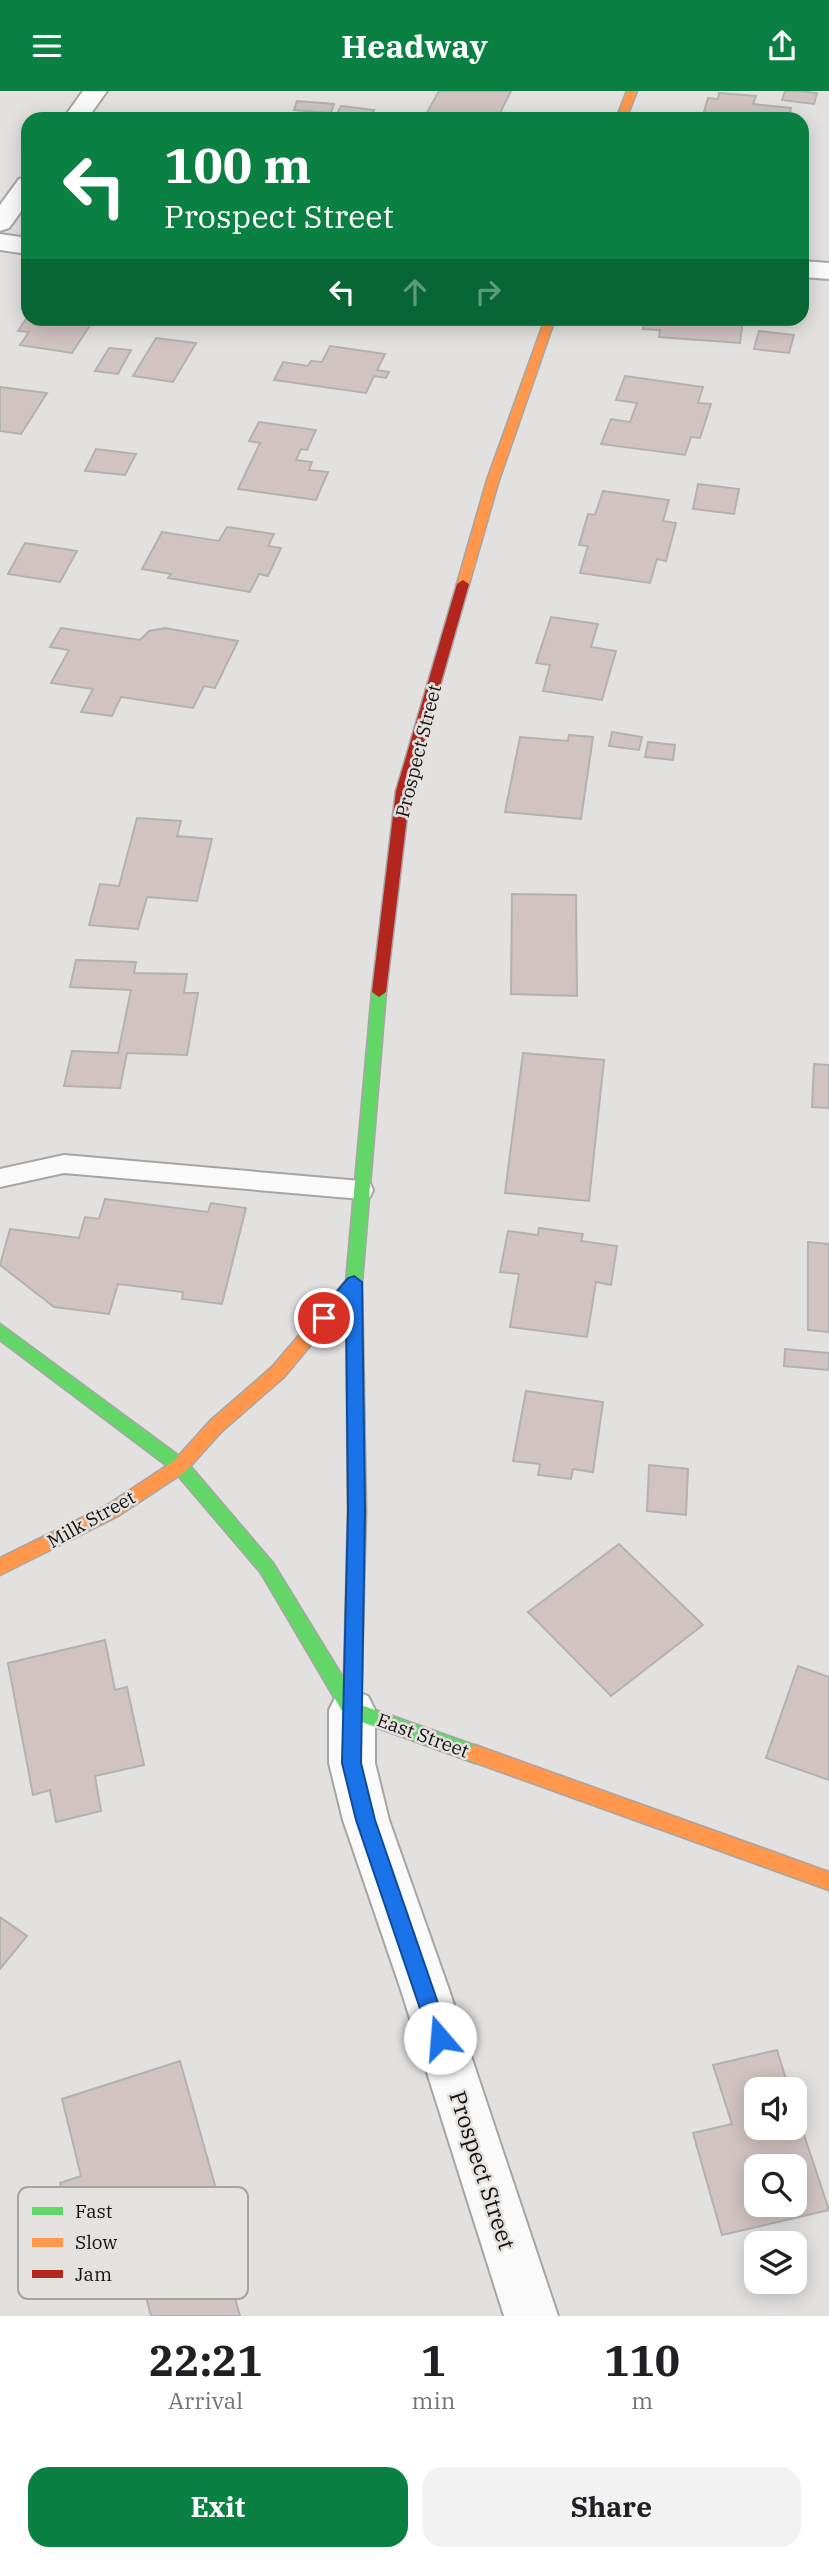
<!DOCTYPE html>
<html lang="en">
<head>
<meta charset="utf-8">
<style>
	:root { --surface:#fff; --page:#f2f2f2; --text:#202124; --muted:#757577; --accent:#0b8043 }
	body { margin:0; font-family:"IBM Plex Serif",serif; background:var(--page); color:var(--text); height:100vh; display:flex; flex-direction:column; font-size:26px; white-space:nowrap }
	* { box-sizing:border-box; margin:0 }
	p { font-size:23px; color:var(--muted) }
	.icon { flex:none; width:38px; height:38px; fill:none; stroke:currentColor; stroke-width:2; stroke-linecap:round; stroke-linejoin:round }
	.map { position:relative; height:2225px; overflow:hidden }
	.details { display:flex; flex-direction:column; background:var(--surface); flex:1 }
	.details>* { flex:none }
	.guide { position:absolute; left:21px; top:21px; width:788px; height:214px; border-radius:21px; box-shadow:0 4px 18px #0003; background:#0b8043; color:#fff; overflow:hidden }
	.tools { position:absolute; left:744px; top:1986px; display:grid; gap:14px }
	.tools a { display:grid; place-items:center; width:63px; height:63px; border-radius:14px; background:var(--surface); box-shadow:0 4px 18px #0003; font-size:35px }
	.pin { position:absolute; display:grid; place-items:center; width:60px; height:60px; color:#fff; margin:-30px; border:4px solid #fff; border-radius:50%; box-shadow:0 2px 7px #0007 }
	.me { position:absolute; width:77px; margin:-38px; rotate:342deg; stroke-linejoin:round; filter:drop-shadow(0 0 5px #0008) }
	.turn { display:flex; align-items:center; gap:24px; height:147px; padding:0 28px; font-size:32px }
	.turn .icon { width:91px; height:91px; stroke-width:2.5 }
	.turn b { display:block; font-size:49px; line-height:60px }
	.lanes { display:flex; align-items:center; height:66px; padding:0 28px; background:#0003; justify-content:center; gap:35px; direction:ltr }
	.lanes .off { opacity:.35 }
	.eta { display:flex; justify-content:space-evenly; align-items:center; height:119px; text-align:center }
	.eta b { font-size:42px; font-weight:700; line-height:49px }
	.cta { display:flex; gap:14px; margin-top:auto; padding:14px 28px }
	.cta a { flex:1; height:80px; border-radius:21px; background:var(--accent); color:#fff; font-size:28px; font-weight:700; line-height:80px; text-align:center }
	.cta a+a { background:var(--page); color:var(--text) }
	header { display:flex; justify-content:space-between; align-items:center; height:91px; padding:0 28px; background:var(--accent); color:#fff; font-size:32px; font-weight:700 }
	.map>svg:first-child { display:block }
</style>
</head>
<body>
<header><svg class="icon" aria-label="menu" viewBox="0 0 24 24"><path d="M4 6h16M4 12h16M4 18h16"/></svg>Headway<svg class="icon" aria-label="share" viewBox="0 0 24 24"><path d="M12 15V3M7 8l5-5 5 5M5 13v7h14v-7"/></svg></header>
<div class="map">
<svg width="829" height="2225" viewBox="0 0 829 2225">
	<rect width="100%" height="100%" fill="#e3e1e0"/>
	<path fill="#d0c3c1" stroke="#b2b1b0" stroke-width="2" fill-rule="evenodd" d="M 439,0 L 511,0 L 497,28 L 424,27 Z
		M 785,0 L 798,0 L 817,2 L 814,13 L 782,9 Z
		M 719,2 L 756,5 L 753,13 L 791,17 L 789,28 L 702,28 L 708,7 L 718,8 Z
		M 297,10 L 334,13 L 331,22 L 294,19 Z
		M 341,15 L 374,19 L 369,28 L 334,28 Z
		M 26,228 L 35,229 L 94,228 L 72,262 L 20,254 L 29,241 L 18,240 Z
		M 644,228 L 743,228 L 740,252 L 659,246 L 660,239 L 643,238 Z
		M 759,240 L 794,244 L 789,262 L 754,258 Z
		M 156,247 L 196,252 L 173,291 L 133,285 Z
		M 330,255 L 385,263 L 377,279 L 389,281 L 386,287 L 374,285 L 366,302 L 274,289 L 283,271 L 308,275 L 311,270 L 322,271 Z
		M 109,257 L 131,259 L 118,283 L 95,280 Z
		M 625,285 L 703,296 L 698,312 L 711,313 L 700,347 L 691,346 L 685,364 L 601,353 L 611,328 L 630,331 L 637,312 L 616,309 Z
		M 0,296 L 47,302 L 21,343 L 0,340 Z
		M 259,331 L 316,339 L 307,359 L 301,358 L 296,369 L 312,371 L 309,379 L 328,381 L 316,409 L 238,398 L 260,352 L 249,350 Z
		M 96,358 L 136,363 L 125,384 L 85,380 Z
		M 698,393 L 739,398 L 734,423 L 693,418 Z
		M 603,400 L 669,409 L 663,430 L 676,432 L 666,470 L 657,468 L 650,492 L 580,482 L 588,455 L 579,454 L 588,423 L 595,424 Z
		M 227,436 L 274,443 L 268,455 L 281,457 L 268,485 L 259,483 L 250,501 L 168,487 L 171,483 L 142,478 L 162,441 L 219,450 Z
		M 25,452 L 77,460 L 60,491 L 8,483 Z
		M 551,526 L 598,533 L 591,556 L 616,560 L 602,609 L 543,600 L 550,574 L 536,572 Z
		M 61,537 L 140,549 L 149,540 L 165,537 L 238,550 L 215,597 L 204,595 L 193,617 L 121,606 L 112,625 L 81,621 L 93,598 L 51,592 L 69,559 L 50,556 Z
		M 612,641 L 642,646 L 639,659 L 609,655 Z
		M 569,644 L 593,646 L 581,728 L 505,721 L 520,646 L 568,650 Z
		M 648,651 L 675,654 L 673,669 L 645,666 Z
		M 137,727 L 181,730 L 177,745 L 212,748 L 197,810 L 147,806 L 138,838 L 89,834 L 100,793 L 119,795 Z
		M 512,803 L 576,804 L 577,905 L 511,903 Z
		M 76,869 L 136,871 L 134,882 L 187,883 L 184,902 L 198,902 L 187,964 L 127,962 L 120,997 L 64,995 L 72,960 L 118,962 L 131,899 L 70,896 Z
		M 523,962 L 604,969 L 589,1110 L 505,1102 Z
		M 814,973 L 829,974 L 829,1017 L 812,1016 Z
		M 105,1108 L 208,1121 L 211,1112 L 246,1117 L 222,1213 L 182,1208 L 183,1201 L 118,1193 L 109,1223 L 54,1216 L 0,1174 L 10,1138 L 79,1147 L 85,1126 L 99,1128 Z
		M 539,1137 L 583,1143 L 581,1150 L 617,1155 L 611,1194 L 596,1191 L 587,1246 L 510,1236 L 519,1183 L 500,1181 L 508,1140 L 538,1144 Z
		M 808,1151 L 829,1153 L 829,1241 L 808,1239 Z
		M 785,1258 L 829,1262 L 829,1279 L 784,1275 Z
		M 526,1300 L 603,1311 L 593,1381 L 573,1378 L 571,1388 L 538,1384 L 540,1373 L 513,1370 Z
		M 649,1374 L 688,1378 L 686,1424 L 647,1420 Z
		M 619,1453 L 703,1534 L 611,1605 L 528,1521 Z
		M 105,1549 L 115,1599 L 127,1596 L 144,1674 L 95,1685 L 101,1720 L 56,1731 L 50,1699 L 33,1704 L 8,1572 Z
		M 798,1575 L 829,1586 L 829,1689 L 766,1667 Z
		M 0,1826 L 27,1845 L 0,1878 Z
		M 777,1959 L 789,1998 L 756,1998 L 756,2037 L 794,2037 L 794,2014 L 829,2119 L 722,2144 L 693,2042 L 732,2033 L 713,1974 ZM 756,2076 L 794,2076 L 794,2114 L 756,2114 Z
		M 180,1970 L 224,2126 L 214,2129 L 240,2225 L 151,2225 L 138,2175 L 84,2193 L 60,2092 L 81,2085 L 62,2008 Z"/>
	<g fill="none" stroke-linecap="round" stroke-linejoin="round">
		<g stroke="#a6a5a4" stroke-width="4">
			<path id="lane" d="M 64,1064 L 361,1090 L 370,1092 L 373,1099 L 370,1106 L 361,1108 L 64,1082 L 0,1096 L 0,1078 Z"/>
		</g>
		<g stroke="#a6a5a4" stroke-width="4">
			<path id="street" d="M 83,0 L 107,0 L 87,28 L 63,28 Z
				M 28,85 L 28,111 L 9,137 L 0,140 L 0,114 L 19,88 Z
				M 0,143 L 28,147 L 28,163 L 0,159 Z
				M 802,170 L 829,172 L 829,188 L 802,186 Z
				M 352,1599 L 368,1605 L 375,1619 L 375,1672 L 389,1729 L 448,1896 L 558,2225 L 504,2225 L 400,1896 L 343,1729 L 329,1672 L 329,1619 L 336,1605 Z"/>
		</g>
		<g stroke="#a6a5a4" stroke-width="3">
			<path id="fast" d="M 379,896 L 386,901 L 362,1191 L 366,1420 L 361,1614 L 482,1657 L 484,1663 L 482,1669 L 475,1672 L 345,1625 L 261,1482 L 174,1380 L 0,1249 L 0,1233 L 186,1370 L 273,1472 L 344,1588 L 348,1420 L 346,1191 L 372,901 Z"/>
		</g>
		<g stroke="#a6a5a4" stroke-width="3">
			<path id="slow" d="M 627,0 L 637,0 L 626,28 L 616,28 Z
				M 545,228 L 555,228 L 499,389 L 469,493 L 463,497 L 459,496 L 457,493 L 487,389 Z
				M 354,1185 L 360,1187 L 362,1191 L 360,1195 L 284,1286 L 222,1340 L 186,1380 L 118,1425 L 0,1484 L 0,1467 L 106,1415 L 174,1370 L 210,1330 L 272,1276 L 348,1187 Z
				M 475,1654 L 829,1781 L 829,1799 L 468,1669 L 466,1663 L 468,1657 Z"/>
		</g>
		<g stroke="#a6a5a4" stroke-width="3">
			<path id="jam" d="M 463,489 L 469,493 L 410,700 L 386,901 L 379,906 L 372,901 L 396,700 L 457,493 Z"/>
		</g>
		<use href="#lane" fill="#fbfafa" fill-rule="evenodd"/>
		<use href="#street" fill="#fbfafa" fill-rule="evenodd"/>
		<use href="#fast" fill="#63d668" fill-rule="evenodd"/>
		<use href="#slow" fill="#ff974d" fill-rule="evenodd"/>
		<use href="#jam" fill="#b3261e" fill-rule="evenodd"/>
	</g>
	<path fill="#1a73e8" stroke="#114b97" stroke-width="2" d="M 354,1185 L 362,1191 L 365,1420 L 361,1672 L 375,1729 L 450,1947 L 447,1954 L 440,1957 L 433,1954 L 430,1947 L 356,1729 L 342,1672 L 348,1420 L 346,1212 C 338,1222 331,1237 318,1232 L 315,1227 L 348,1187 Z"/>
	<g text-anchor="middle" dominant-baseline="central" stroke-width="5" stroke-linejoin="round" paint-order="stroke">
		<g font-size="19" fill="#141312" stroke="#e4e1df">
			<text transform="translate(418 660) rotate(-76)">Prospect Street</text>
			<text transform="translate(91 1428) rotate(-29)">Milk Street</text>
			<text transform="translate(423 1644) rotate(20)">East Street</text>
		</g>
		<g font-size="23" fill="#141312" stroke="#e4e1df">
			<text transform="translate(483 2079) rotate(72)">Prospect Street</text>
		</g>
	</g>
	<rect x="18" y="2096" width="230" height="112" rx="10" fill="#e4e1df" stroke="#a6a3a2" stroke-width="2"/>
	<rect x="32" y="2116" width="31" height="8" fill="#63d668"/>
	<rect x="32" y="2147" width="31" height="9" fill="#ff974d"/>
	<rect x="32" y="2179" width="31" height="8" fill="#b3261e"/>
	<g font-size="19" fill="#141312">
		<text x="75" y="2127">Fast</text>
		<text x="75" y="2158">Slow</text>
		<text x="75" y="2190">Jam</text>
	</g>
</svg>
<div class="tools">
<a><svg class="icon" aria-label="sound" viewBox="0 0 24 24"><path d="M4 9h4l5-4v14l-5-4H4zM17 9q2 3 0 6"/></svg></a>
<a><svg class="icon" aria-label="search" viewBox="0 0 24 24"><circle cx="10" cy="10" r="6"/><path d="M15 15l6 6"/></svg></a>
<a><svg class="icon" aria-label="layers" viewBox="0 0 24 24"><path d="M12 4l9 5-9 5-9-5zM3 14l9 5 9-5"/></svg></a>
</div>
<div class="pin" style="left:324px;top:1227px;background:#d93025"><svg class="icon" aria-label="arrive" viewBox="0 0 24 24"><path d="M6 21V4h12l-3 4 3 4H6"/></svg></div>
<svg class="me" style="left:440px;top:1947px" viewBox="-20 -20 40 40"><circle r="19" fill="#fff"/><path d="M0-13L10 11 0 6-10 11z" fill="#1a73e8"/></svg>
<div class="guide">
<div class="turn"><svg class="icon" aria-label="left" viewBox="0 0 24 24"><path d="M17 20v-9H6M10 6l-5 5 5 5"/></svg><div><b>100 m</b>Prospect Street</div></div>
<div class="lanes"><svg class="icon" aria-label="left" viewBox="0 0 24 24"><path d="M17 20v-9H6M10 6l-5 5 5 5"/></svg><svg class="icon off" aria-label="ahead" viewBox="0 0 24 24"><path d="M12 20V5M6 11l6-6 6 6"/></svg><svg class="icon off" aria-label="right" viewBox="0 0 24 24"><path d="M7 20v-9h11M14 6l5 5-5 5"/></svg></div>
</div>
</div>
<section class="details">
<div class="eta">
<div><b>22:21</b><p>Arrival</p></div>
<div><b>1</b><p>min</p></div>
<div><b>110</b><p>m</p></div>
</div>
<div class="cta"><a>Exit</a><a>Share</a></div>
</section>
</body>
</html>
